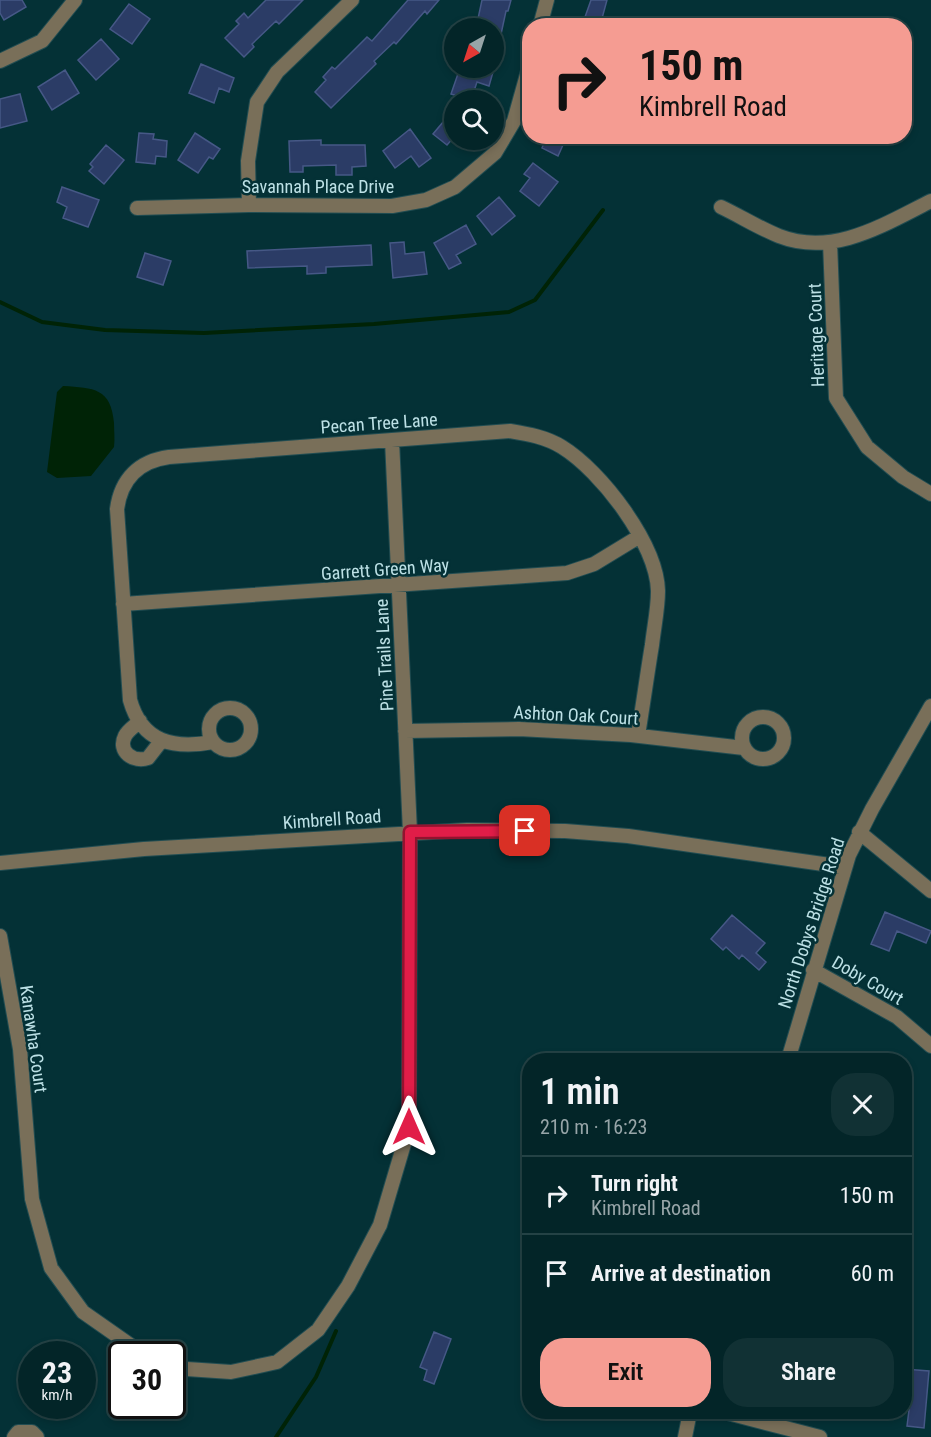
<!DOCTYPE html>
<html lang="en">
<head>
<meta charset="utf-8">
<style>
	:root { --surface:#032528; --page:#113134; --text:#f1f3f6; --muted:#97a5a8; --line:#244245; --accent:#f59c92 }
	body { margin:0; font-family:"Roboto Condensed",sans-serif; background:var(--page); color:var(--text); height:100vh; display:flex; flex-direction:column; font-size:22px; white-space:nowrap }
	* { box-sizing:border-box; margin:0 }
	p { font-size:20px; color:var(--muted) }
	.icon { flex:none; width:33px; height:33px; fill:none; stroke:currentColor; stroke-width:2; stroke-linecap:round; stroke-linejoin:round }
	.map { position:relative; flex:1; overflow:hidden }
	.drawer { position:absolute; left:522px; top:1053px; width:390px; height:366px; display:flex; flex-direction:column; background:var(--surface); border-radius:24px; box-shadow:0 3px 9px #0003,0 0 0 2px var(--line) }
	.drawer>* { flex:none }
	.top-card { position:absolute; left:522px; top:18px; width:390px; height:126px; border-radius:24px; box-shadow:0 3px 9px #0003,0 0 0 2px var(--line); background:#f59c92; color:#111; overflow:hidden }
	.needle { width:39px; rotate:219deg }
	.buttons { position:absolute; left:444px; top:18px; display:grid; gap:12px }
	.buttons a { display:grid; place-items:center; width:60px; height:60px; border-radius:50%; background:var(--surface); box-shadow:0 3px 9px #0003,0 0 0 2px var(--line); font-size:30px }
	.speed { position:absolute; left:18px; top:1341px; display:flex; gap:12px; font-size:30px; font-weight:700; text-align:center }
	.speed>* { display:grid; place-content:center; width:78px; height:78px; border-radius:50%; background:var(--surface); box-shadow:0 3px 9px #0003,0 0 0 2px var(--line); line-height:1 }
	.speed small { font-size:15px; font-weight:400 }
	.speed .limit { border:3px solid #111; border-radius:9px; background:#fff; color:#111 }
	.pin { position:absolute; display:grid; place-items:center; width:51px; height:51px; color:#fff; margin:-26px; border-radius:12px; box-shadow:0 3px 9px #0006 }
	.me { position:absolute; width:66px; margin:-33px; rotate:0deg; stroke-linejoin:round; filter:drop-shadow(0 0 4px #0008) }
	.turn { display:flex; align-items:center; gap:21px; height:126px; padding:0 18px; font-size:27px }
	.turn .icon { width:78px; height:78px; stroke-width:2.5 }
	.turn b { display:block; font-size:42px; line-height:51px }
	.round { display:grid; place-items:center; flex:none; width:63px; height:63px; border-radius:24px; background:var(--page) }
	.head { display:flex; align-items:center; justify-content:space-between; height:102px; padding:0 18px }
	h1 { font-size:36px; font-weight:600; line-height:45px }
	.action { display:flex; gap:12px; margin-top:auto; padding:12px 18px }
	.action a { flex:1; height:69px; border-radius:24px; background:var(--accent); color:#111; font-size:24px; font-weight:600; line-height:69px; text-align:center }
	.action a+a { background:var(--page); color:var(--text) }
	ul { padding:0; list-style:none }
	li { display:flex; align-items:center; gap:18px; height:78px; padding:0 18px; border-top:2px solid var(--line) }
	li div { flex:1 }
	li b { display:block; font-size:22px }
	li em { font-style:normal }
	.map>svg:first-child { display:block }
</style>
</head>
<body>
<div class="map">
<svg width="931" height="1437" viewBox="0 0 931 1437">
	<rect width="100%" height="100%" fill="#043136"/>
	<path fill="#002306" d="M 63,386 C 94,388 111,388 114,423 C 114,431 115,439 114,447 L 91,476 L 57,478 L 47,472 L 57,392 Z"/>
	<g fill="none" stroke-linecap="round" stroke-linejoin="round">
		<path stroke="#002306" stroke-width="4" d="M 0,302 L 42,322 L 105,330 L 204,333 L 374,324 L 509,312 L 535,300 L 603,210
			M 276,1437 L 316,1377 L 336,1331"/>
	</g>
	<path fill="#2b3c66" stroke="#465886" stroke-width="1.5" d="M 0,0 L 22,0 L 26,7 L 4,20 L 0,13 Z
		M 266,0 L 303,0 L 279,24 L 276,21 L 252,44 L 254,47 L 244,57 L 225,38 L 239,24 L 236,21 L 244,13 L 248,18 Z
		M 408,0 L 439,0 L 427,14 L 425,11 L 396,44 L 394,42 L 374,61 L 376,64 L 331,108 L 315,92 L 326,80 L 323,77 L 332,67 L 335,69 L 367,37 L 372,41 Z
		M 482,0 L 511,0 L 508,11 L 506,11 L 498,48 L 494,47 L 494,28 L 476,28 Z
		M 591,0 L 607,0 L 601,22 L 585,17 Z
		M 129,4 L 150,19 L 132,44 L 110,29 Z
		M 101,39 L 119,59 L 96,80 L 78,60 Z
		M 201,64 L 234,78 L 229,92 L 219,88 L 214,103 L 189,93 Z
		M 460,68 L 478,68 L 493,72 L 489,86 L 477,82 L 471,100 L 451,94 Z
		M 65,70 L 79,93 L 52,110 L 38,87 Z
		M 20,94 L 27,121 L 0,128 L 0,99 Z
		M 454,109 L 454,137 L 447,145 L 433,134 Z
		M 410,129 L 431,158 L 419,167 L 411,156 L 395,168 L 383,151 Z
		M 139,133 L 154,134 L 153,139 L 167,141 L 166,157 L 156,156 L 155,164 L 136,162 Z
		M 195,133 L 220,149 L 213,159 L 209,157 L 198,173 L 178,160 Z
		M 547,136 L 567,136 L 558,156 L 542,148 Z
		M 321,140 L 321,145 L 365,145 L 366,166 L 352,167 L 352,175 L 336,175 L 336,165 L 303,166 L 303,172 L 290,172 L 289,141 Z
		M 106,145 L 124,160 L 104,184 L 89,171 L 93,167 L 90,164 Z
		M 533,163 L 558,182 L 539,206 L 520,191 L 530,178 L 524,174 Z
		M 62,187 L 99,200 L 88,227 L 63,218 L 67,207 L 57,202 Z
		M 499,197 L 515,216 L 492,235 L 477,216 Z
		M 466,225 L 476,244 L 456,255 L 461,263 L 449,269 L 434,243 Z
		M 404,242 L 405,254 L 424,252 L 427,274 L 393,278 L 390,243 Z
		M 371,245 L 372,265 L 326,267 L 326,273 L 307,274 L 307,266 L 248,268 L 247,251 Z
		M 145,253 L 171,261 L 163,285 L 137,277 Z
		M 885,912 L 931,931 L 926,943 L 897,931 L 889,951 L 871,944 Z
		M 732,915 L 765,943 L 756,953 L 766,962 L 759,970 L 742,955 L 739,959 L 726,947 L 723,950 L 711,939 Z
		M 434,1332 L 451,1339 L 434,1384 L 424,1380 L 427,1370 L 420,1367 Z
		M 904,1369 L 929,1371 L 924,1428 L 907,1426 L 910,1402 L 904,1402 Z"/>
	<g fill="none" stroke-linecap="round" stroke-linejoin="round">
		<g stroke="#224d52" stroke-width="16">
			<path id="minor" d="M 540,26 L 547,0
				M 0,61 L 42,41 L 75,0
				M 249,205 L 248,161 L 257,102 L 277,72 L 352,0
				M 721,207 C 740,216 759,228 779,236 C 833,257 883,225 931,201
				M 137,208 L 249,205 L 392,206 L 426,200 L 455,187 L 495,153 L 514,121 L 530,64
				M 830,242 L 836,398 L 867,447 L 903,477 L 931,494
				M 123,604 L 567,573 L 594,564 L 640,536
				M209 729a21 21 0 1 1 42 0a21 21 0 1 1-42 0Z
				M742 738a21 21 0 1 1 42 0a21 21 0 1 1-42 0Z
				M 140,721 C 135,726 128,730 125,736 C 117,752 134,763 148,758 L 162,740
				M 405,731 L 519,729 L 631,735 L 744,748
				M 213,742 C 174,749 142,743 130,700 L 117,509 C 121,479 139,461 169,457 L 510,431 C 528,434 546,437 562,447 C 601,471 657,544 658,591 C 658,609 654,627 652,645 C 647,675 643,705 638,735
				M 859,832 L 931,891
				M 0,863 L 144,849 L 467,830 L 565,831 L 628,836 L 844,867
				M 0,936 L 20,1049 L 32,1199 L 51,1268 L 83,1312 L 143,1354
				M 813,970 L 897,1017 L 931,1046
				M 788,1060 L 849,855 L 872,809 L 931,706
				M 172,1368 L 231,1372 L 277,1362 L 318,1330 L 348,1286 L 380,1225 L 409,1127 L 410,832 L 392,440
				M 724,1412 L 820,1437
				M 14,1437 L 18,1432 L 32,1432 L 37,1437
				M 685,1437 L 690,1412"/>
		</g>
		<use href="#minor" stroke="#796f59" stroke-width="14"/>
	</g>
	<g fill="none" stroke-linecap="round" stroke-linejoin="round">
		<g stroke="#92132f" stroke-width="15">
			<path id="route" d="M 409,1127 L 410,832 L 525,831"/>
		</g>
		<use href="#route" stroke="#e11d48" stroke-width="10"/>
	</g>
	<g text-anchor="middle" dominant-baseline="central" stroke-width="5" stroke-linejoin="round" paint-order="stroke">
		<g font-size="18" fill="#bde1e6" stroke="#043136">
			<text x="318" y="186">Savannah Place Drive</text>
			<text transform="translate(816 335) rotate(-92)">Heritage Court</text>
			<text transform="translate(379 423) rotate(-4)">Pecan Tree Lane</text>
			<text transform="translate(385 569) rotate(-4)">Garrett Green Way</text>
			<text transform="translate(384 655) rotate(-93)">Pine Trails Lane</text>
			<text transform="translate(576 715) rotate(3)">Ashton Oak Court</text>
			<text transform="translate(332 819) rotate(-4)">Kimbrell Road</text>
			<text transform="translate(811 923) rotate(-72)">North Dobys Bridge Road</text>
			<text transform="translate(868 980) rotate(30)">Doby Court</text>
			<text transform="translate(34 1039) rotate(82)">Kanawha Court</text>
		</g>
	</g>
</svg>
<div class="buttons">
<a><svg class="needle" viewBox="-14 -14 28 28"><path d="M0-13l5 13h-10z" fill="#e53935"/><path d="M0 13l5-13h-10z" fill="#97a5a8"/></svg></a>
<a><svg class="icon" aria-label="search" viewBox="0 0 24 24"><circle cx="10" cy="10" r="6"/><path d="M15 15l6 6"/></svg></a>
</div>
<div class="speed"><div>23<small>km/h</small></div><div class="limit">30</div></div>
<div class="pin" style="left:525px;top:831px;background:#d93025"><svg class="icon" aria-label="arrive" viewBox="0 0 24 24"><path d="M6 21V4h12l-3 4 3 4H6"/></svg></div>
<svg class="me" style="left:409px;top:1127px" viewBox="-20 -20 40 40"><path d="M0-17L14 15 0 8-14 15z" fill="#e11d48" stroke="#fff" stroke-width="4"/></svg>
<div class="top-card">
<div class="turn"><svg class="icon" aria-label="right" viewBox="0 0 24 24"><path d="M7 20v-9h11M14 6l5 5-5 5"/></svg><div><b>150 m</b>Kimbrell Road</div></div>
</div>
<section class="drawer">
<div class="head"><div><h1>1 min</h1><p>210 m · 16:23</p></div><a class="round"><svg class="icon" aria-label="close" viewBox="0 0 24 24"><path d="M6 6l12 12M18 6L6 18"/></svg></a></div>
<ul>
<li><svg class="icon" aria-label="right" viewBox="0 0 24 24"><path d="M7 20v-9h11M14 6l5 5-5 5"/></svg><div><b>Turn right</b><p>Kimbrell Road</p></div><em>150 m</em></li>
<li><svg class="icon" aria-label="arrive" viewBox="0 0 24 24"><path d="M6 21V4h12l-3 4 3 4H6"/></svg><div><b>Arrive at destination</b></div><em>60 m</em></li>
</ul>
<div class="action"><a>Exit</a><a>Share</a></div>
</section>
</div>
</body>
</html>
